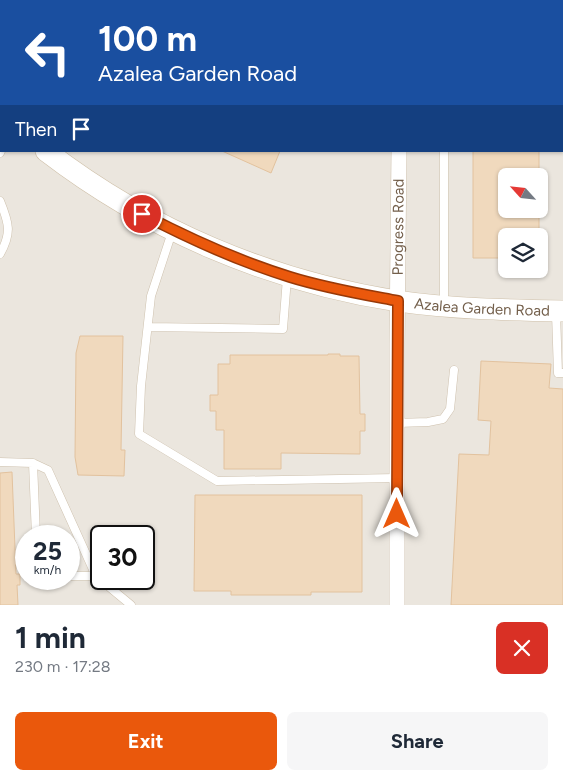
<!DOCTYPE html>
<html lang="en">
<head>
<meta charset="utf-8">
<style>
	:root { --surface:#fff; --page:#f6f6f7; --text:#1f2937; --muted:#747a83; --accent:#ea580c }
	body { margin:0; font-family:Figtree,sans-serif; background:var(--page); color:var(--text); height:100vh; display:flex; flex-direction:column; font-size:19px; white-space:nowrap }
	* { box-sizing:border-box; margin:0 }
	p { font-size:16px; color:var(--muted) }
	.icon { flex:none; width:28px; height:28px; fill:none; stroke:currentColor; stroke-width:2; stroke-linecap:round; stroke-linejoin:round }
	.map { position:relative; height:605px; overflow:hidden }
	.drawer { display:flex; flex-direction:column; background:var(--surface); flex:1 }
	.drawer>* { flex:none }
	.top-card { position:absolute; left:0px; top:0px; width:564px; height:152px; box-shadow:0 1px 4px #0004; background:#1a4fa0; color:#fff; overflow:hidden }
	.needle { width:32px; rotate:297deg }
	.buttons { position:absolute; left:498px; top:168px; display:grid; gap:10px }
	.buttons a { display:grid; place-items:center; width:50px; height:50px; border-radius:8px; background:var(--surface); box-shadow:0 1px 4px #0004; font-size:25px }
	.speed { position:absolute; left:15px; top:525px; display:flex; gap:10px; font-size:25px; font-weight:700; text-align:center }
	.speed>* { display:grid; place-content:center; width:65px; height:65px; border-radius:50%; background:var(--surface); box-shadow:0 1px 4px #0004; line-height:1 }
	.speed small { font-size:12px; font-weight:400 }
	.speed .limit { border:2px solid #111; border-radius:8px; background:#fff; color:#111 }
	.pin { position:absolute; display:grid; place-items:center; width:42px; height:42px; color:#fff; margin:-21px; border:2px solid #fff; border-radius:50%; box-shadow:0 1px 5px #0007 }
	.me { position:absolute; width:55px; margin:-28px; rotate:0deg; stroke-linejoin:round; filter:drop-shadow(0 0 4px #0008) }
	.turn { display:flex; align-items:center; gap:18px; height:105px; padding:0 15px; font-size:22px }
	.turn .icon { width:65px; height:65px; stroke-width:2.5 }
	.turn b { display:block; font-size:35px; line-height:42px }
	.then { display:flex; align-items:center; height:48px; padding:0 15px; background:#0003; gap:10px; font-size:19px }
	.round { display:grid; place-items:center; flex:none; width:52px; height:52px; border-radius:8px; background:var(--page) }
	.head { display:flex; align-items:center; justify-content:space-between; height:85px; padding:0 15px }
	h1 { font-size:30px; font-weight:700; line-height:38px }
	.cta { display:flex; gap:10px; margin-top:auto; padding:10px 15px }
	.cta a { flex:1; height:58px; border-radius:8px; background:var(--accent); color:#fff; font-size:20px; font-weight:700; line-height:58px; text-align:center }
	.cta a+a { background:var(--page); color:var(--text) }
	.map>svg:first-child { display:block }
</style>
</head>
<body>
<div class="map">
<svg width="563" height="605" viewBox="0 0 563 605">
	<rect width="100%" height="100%" fill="#fbf6e4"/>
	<path fill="#ebe6de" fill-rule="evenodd" d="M 0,0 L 563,0 L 563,605 L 0,605 ZM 1,1 L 562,1 L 562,151 L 1,151 ZM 506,176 L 539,176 L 539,209 L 506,209 ZM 506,236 L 539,236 L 539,269 L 506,269 ZM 26,536 L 69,536 L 69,579 L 26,579 ZM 101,536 L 144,536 L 144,579 L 101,579 Z"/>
	<path fill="#f0d9bd" stroke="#e2c29e" d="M 222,151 L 280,151 L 271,173 Z
		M 473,151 L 539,151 L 539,176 L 506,176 L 506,209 L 539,209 L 539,236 L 506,236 L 506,258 L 473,258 Z
		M 80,336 L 123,336 L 121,450 L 125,450 L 124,476 L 78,475 L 75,457 L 76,353 Z
		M 328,354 L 340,354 L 340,356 L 359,356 L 360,414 L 365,414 L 365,431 L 360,431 L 360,454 L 281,453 L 281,469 L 224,469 L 224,430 L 216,430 L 216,411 L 210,411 L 210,395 L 218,395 L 218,364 L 230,364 L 230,355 L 328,355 Z
		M 481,361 L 551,364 L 549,388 L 563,389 L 563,605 L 451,605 L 459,454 L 489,455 L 491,421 L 478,420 Z
		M 12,472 L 16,574 L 20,574 L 20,585 L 17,585 L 18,605 L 0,605 L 0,473 Z
		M 195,495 L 362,495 L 362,592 L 311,592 L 311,595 L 231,595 L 231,591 L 194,591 Z"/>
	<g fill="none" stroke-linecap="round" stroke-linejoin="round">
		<g stroke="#cec1ae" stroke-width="9">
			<path id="lane" d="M 25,1 L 25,0
				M 68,1 L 69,0
				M 111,1 L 111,0
				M 444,151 L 444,304
				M 0,153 L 1,151
				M 0,201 C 9,223 12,233 0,254
				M 172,232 L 151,296 L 141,386 L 139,434 L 217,481 L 397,478
				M 556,313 L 558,373 L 563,373
				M 148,327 L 283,329 L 287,278
				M 397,423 L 428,422 L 443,419 L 450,409 L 454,370
				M 0,462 L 33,463 L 48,470 L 96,576 L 131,605
				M 33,463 L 36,536
				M 69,576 L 96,576"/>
		</g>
		<g stroke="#cec1ae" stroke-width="16">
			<g id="street">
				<path d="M 399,1 L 399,0"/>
				<path id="s1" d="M 397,605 L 397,344 L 399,151"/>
			</g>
		</g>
		<g stroke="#cfc0a9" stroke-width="22">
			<g id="secondary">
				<path d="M 0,113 L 1,114"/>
				<path id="s2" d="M 46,151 C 149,230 269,281 397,301 C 452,309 508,310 563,311"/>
			</g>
		</g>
		<use href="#lane" stroke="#fff" stroke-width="8"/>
		<use href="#street" stroke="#fff" stroke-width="15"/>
		<use href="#secondary" stroke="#fff" stroke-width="21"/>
	</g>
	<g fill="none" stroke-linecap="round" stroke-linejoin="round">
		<g stroke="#983908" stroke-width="12">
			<path id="route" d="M 142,214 C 190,239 238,261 290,277 C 325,288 361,294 398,301 L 397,514"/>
		</g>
		<use href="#route" stroke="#ea580c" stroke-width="9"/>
	</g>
	<g text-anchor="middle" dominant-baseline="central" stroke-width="5" stroke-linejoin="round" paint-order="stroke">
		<g font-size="15" fill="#735f4b" stroke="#fef9ea">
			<text stroke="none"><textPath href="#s1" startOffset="378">Progress Road</textPath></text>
			<text stroke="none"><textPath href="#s2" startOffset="471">Azalea Garden Road</textPath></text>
		</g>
	</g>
</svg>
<div class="buttons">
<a><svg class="needle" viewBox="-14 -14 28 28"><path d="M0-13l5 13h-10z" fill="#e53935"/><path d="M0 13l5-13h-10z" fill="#747a83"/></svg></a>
<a><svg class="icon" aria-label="layers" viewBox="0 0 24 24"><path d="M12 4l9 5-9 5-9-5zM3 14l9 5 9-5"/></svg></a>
</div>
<div class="speed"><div>25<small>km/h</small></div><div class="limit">30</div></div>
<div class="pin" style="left:142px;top:214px;background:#d93025"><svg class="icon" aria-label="arrive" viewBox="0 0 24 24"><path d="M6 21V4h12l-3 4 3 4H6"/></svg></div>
<svg class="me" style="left:397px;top:514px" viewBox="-20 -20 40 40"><path d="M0-17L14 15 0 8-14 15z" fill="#ea580c" stroke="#fff" stroke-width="4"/></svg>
<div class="top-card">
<div class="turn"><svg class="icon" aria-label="left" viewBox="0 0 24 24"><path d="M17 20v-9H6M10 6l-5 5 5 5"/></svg><div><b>100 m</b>Azalea Garden Road</div></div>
<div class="then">Then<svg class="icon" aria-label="arrive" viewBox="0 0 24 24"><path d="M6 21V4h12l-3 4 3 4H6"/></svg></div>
</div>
</div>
<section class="drawer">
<div class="head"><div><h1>1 min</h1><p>230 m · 17:28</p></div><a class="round" style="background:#d93025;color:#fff"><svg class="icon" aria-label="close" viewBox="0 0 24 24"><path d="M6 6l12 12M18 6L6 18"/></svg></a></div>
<div class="cta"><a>Exit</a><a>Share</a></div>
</section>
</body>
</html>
